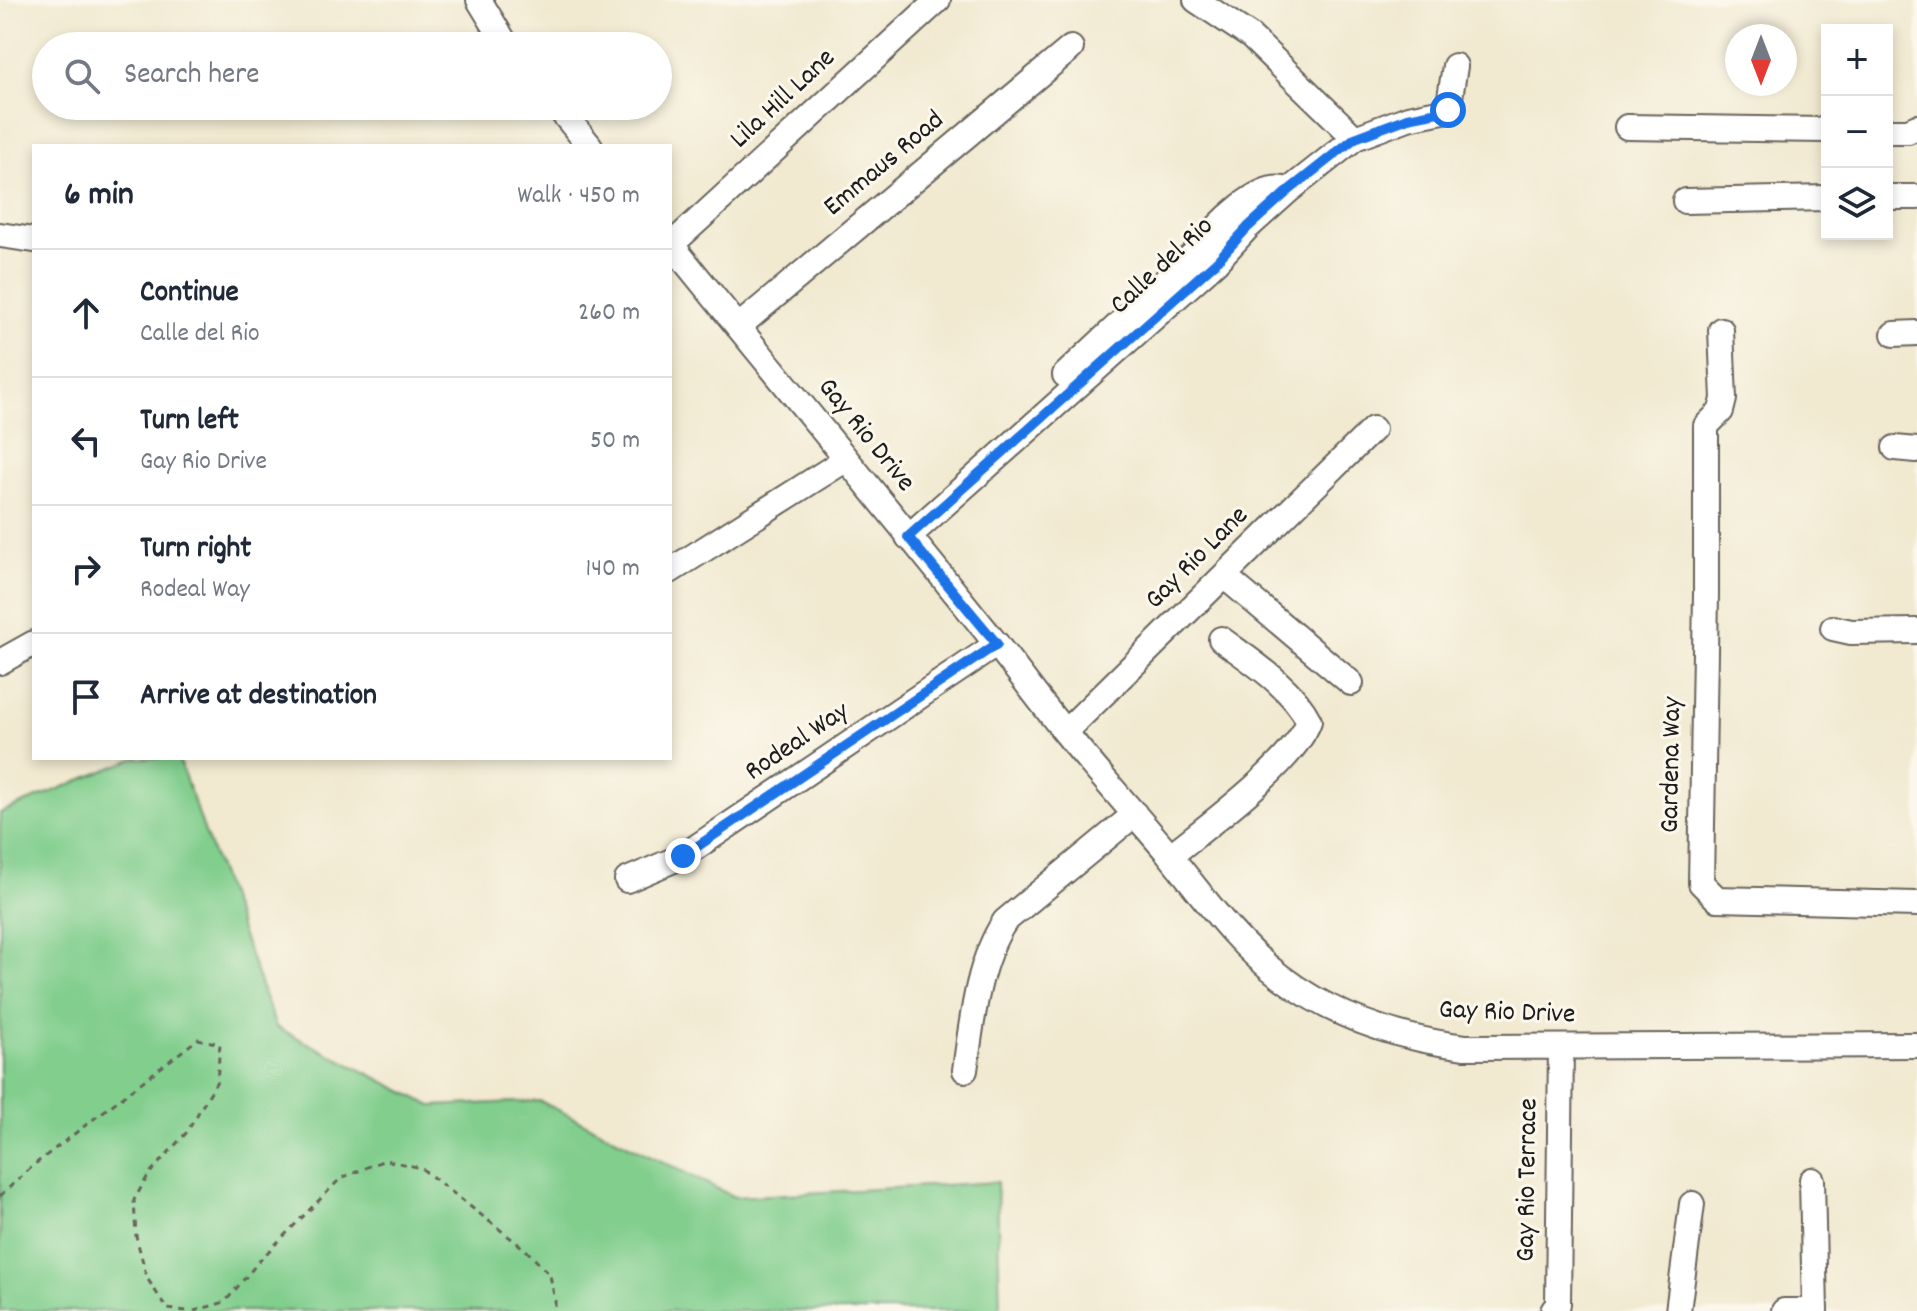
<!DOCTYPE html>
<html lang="en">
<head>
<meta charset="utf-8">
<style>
	:root { --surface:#fff; --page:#f2f2f3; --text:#1f2937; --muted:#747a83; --line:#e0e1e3 }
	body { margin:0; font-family:Dekko,sans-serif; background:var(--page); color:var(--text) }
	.controls { position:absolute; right:24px; top:24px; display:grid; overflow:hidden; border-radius:0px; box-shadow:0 4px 12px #0003 }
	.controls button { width:72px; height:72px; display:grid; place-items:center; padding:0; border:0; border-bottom:2px solid var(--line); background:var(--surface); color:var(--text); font:40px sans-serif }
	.compass { position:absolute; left:1725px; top:24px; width:72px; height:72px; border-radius:50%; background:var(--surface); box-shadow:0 4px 12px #0003; rotate:180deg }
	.stop { position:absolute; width:24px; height:24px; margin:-18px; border:6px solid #1a73e8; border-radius:50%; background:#fff }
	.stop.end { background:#1a73e8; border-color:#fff; box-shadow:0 2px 8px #0008 }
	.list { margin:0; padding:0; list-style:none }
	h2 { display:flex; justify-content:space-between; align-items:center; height:104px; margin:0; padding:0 32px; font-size:34px }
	h2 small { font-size:26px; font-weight:400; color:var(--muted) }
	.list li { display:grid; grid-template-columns:52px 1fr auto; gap:24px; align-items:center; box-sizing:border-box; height:128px; padding:0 32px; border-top:2px solid var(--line) }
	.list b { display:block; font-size:30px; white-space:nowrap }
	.list p { margin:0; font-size:26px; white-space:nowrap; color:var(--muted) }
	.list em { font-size:26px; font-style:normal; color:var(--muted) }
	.icon { flex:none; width:44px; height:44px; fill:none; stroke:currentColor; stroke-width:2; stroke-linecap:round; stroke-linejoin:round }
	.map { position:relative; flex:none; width:1917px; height:1311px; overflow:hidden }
	.search { position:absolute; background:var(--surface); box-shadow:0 4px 12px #0003; left:32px; top:32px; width:640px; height:88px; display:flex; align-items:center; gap:20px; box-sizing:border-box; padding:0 28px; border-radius:44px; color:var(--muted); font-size:30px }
	.panel { position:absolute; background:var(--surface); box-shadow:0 4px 12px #0003; left:32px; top:144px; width:640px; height:616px; border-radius:0px }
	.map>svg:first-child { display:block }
</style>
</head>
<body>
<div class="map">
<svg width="1917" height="1311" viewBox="0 0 1917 1311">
	<rect width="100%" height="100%" fill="#fbf7ec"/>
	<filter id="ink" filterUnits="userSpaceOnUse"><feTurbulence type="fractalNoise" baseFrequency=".0125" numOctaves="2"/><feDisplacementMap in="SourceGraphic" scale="16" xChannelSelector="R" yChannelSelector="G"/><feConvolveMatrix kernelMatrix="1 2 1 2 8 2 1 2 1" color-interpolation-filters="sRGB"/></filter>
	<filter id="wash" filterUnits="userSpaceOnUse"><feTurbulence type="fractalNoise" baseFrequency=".006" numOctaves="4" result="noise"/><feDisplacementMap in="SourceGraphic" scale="32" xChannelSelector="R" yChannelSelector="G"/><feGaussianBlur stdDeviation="1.8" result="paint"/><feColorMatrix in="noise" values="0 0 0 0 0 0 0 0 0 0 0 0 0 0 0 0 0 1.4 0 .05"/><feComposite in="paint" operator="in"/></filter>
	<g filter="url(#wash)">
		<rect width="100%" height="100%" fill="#f1e9d0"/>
		<path fill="#81ce8d" stroke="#4e7554" stroke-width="2" d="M135,758H178L276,1027L432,1106L540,1101L734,1197L997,1182L1000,1311H0V813Z"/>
	</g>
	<g filter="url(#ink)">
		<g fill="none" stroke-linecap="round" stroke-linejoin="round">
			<g stroke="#67645b" stroke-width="28">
				<path id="minor" d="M479,0L507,46
					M1196,0L1250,36L1355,138
					M557,106L590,146
					M1627,127L1827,130
					M1887,131H1908L1917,127
					M1887,197H1917
					M1685,201L1827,198
					M0,235L34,240
					M670,243C779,378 890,511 998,646C1021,675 1042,704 1065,732C1098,773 1133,812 1167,852C1203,896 1235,943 1281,977C1335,1018 1397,1038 1465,1047L1917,1045
					M671,245L938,0
					M738,327L1071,48
					M1721,330L1724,399L1721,411L1706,426V594L1701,883L1717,899L1917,904
					M1894,334L1917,333
					M1065,375L1201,247C1215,227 1260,180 1286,190
					M1895,448L1917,450
					M908,537L1216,262L1248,227L1288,191L1355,138L1408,118L1448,110L1455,66
					M670,571L845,460
					M1224,576L1351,683
					M1833,628L1851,632L1917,631
					M0,662L34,643
					M1065,732L1373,429
					M1170,856C1207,826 1294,763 1309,721C1291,686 1252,662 1221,639
					M627,880L683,856L997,644
					M965,1070C972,1021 977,963 1005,921L1135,814
					M1812,1180L1815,1311
					M1553,1311L1558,1304L1561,1047
					M1678,1311L1692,1204
					M1784,1311H1811"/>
			</g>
			<path stroke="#67645b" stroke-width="3" stroke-dasharray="6 6" stroke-linecap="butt" d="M0,1196L35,1164L198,1039L220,1044L217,1081L187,1132L149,1174L134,1200L136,1236L147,1278L167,1309L187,1311
				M194,1311L225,1302L260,1260L341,1178L385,1160L421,1168L526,1250L550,1275L555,1301V1311"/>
			<use href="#minor" stroke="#fff" stroke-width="24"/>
		</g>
	</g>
	<g fill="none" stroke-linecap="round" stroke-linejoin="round" filter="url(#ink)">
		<path stroke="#1a73e8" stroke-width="10" d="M683,856L997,644L908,537L1216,262L1248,227L1288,191L1355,138L1408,118L1448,110"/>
	</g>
	<g text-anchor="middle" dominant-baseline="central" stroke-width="6" stroke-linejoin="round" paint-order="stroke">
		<g font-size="28" fill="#1c1c1c" stroke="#fbf7ec">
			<text transform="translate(784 100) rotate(-43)">Lila Hill Lane</text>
			<text transform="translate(885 165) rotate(-40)">Emmaus Road</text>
			<text transform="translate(1163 267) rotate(-43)">Calle del Rio</text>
			<text transform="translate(865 436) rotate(51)">Gay Rio Drive</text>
			<text transform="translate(1198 559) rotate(-45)">Gay Rio Lane</text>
			<text transform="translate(798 743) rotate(-34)">Rodeal Way</text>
			<text transform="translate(1673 765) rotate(-89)">Gardena Way</text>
			<text transform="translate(1507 1014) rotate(2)">Gay Rio Drive</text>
			<text transform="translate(1529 1180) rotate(-89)">Gay Rio Terrace</text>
		</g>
	</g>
</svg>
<div class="controls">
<button>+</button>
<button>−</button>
<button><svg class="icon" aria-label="layers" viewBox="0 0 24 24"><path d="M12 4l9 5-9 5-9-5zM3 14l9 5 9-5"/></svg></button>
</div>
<svg class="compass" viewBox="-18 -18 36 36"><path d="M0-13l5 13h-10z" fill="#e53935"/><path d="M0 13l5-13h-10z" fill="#747a83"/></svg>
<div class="stop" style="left:1448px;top:110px"></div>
<div class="stop end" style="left:683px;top:856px"></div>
<div class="search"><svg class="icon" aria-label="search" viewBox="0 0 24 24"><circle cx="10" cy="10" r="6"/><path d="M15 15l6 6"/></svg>Search here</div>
<section class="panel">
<h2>6 min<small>Walk · 450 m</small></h2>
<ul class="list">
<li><svg class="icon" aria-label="ahead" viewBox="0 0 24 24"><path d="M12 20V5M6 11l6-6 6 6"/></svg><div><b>Continue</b><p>Calle del Rio</p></div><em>260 m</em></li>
<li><svg class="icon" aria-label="left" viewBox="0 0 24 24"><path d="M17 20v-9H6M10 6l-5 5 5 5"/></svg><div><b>Turn left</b><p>Gay Rio Drive</p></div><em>50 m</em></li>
<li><svg class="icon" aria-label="right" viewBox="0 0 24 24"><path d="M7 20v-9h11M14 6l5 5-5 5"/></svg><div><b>Turn right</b><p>Rodeal Way</p></div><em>140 m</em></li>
<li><svg class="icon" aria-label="arrive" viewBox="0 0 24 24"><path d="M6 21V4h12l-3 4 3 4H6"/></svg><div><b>Arrive at destination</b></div></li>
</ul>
</section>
</div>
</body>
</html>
